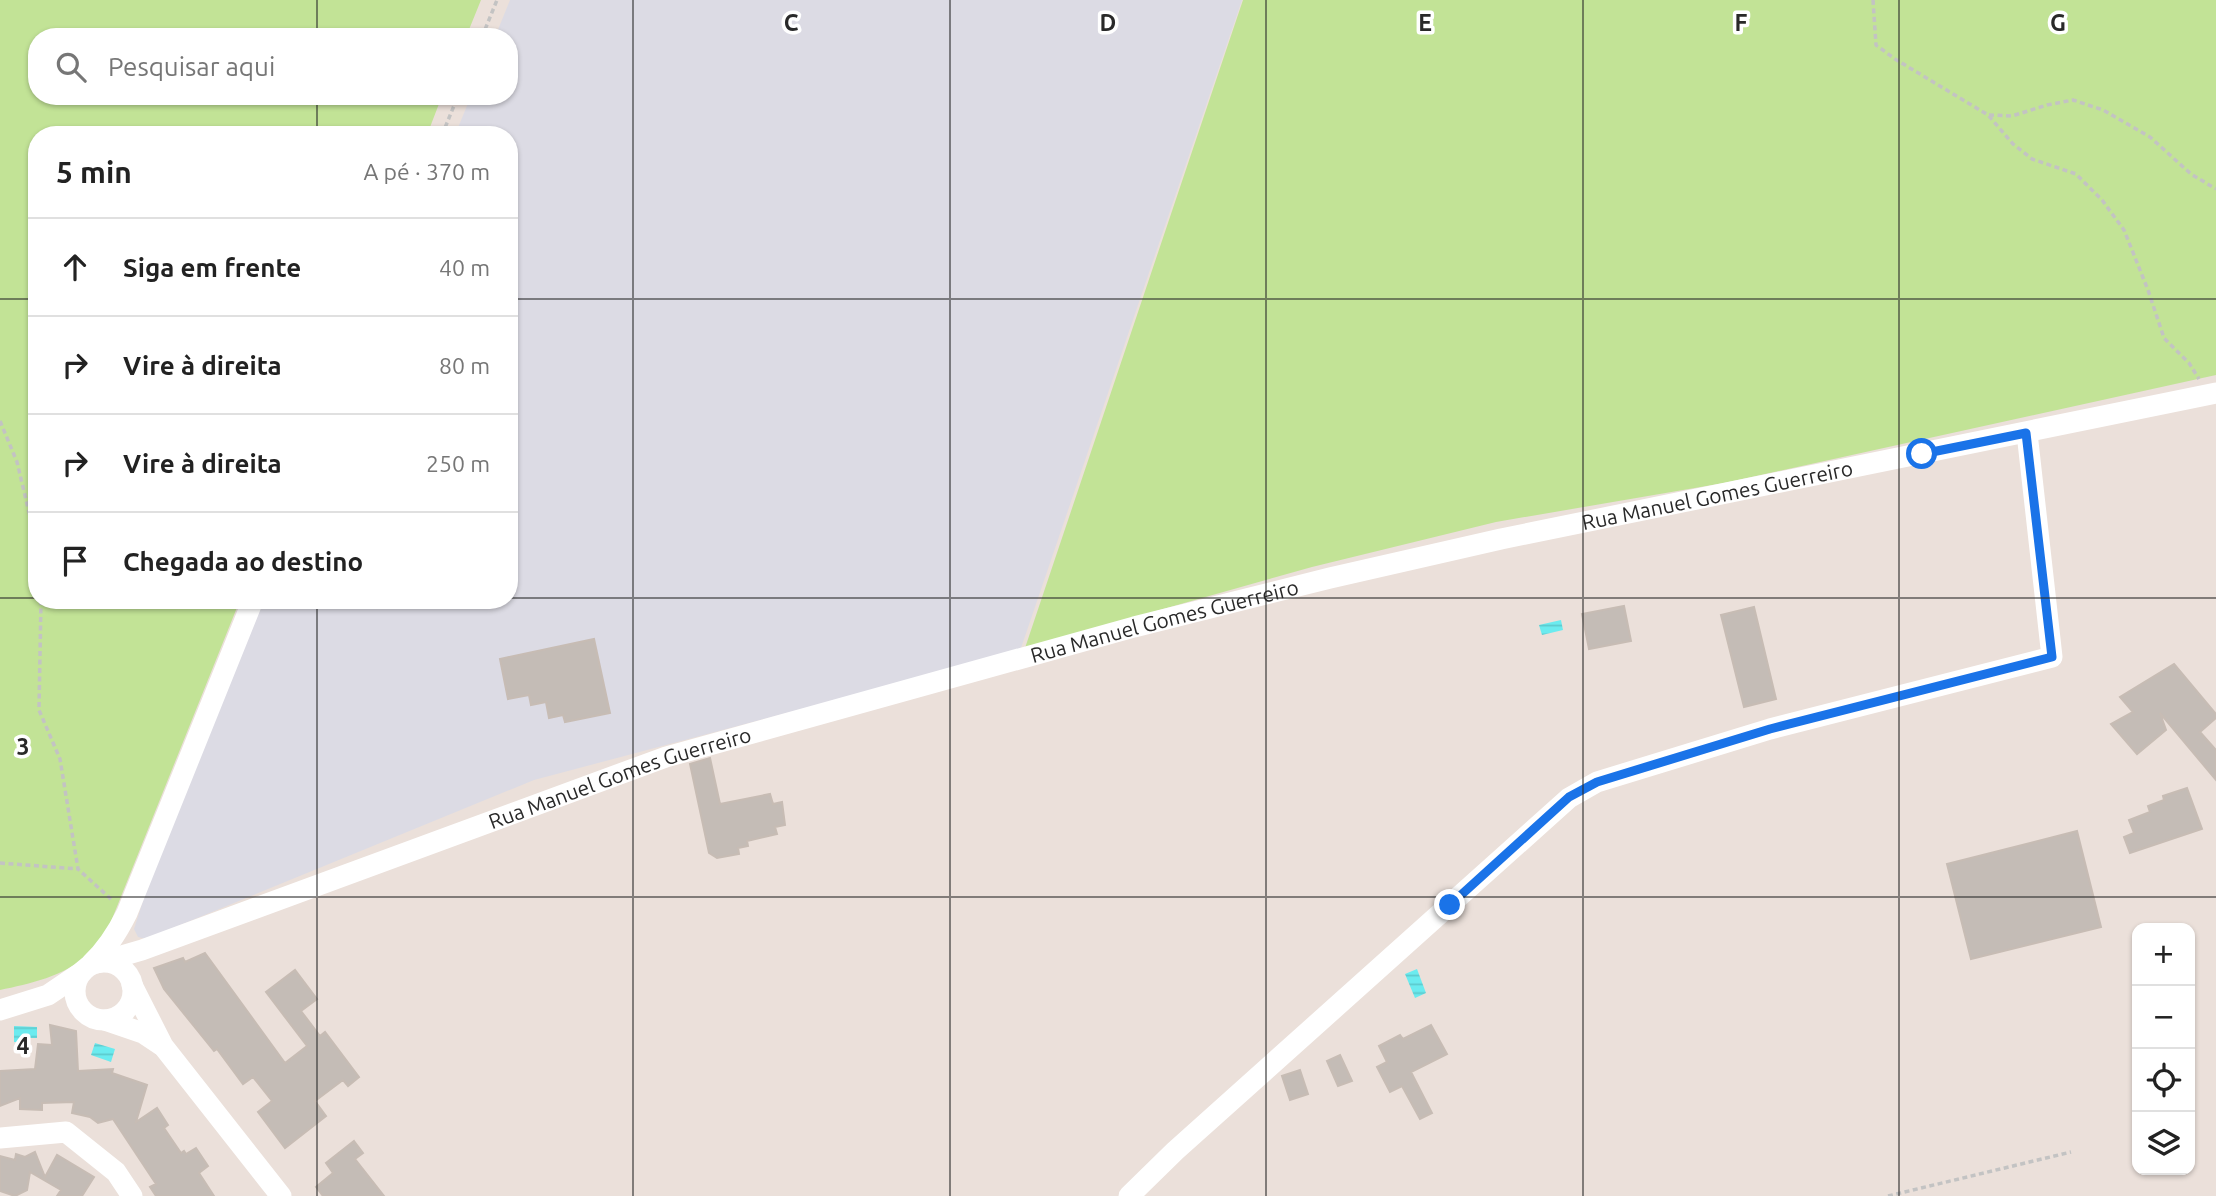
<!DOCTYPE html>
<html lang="pt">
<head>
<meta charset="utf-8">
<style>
	:root { --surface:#fff; --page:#f6f6f6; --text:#222; --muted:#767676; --line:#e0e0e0 }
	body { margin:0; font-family:Ubuntu,sans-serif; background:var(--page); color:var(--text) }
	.controls { position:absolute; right:21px; bottom:21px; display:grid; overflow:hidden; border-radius:14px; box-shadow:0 2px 5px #0004 }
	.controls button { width:63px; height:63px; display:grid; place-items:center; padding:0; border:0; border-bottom:2px solid var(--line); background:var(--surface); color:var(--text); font:35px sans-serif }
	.stop { position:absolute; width:21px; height:21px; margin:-16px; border:5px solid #1a73e8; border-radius:50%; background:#fff }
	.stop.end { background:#1a73e8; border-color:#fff; box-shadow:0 2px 7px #0008 }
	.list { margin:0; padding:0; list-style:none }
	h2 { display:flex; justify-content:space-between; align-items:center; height:91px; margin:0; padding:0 28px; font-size:30px }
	h2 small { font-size:23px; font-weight:400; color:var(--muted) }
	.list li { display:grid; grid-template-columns:46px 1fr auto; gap:21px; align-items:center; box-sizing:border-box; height:98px; padding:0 28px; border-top:2px solid var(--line) }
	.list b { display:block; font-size:26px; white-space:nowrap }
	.list em { font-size:23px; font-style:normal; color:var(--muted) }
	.icon { flex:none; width:38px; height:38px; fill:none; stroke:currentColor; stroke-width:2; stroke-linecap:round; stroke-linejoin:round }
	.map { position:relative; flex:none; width:2216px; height:1196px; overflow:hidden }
	.search { position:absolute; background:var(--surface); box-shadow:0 2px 5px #0004; left:28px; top:28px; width:490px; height:77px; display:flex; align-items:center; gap:18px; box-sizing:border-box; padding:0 24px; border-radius:28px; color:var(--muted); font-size:26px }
	.panel { position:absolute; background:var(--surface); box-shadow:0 2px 5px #0004; left:28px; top:126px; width:490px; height:483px; border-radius:28px }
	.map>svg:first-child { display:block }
</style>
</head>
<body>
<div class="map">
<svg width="2216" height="1196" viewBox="0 0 2216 1196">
	<defs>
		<pattern id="water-rules" width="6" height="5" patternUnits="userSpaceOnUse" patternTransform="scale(1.75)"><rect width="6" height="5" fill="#6bebef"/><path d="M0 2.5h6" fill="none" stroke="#5dcacd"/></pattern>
	</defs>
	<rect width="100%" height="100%" fill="#ebe0da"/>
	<path fill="#dcdbe4" d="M510,0H1242L1020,651L534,780L146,939L138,937L134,929L151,876L264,600H509V135H455L471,96H509V37H495Z"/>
	<path fill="#c2e396" d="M0,0H481L466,37H37V96H442L427,135H37V600H240L106,934C100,941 94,949 87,955C65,976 29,984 0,990Z
		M1243,0H2216V375L1724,483L1496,522L1312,567L1025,648Z"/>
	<path fill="url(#water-rules)" d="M1561,620L1563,630L1542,635L1539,625Z
		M1417,969L1426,993L1415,998L1405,974Z
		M14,1026L37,1027V1038H29V1043L14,1042Z
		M95,1043L115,1049L111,1062L91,1055Z"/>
	<path fill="#c4bcb6" stroke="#c7bcb4" stroke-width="2" d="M1624,606L1631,641L1589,649L1582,614Z
		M1754,607L1776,699L1744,707L1721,615Z
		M594,639L610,713L565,722L563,715L549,718L546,702L531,705L529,695L508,699L500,659Z
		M2174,664L2216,714V718L2200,732L2216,750V780L2160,713L2166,730L2137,754L2111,724L2133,712L2120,697Z
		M710,758L720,804L770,794L773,804L782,802L785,825L775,827L777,834L747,841L748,846L738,848L739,854L717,858L709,853L690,764Z
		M2187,788L2202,829L2130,853L2124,837L2134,833L2129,820L2150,812L2148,806L2164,800L2163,796Z
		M2077,831L2101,927L1971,959L1947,864Z
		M205,953L285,1063L307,1046L266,992L295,970L317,999L301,1011L320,1036L325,1032L359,1077L348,1086L343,1080L315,1101L326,1116L285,1148L258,1112L272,1101L253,1077L243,1084L217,1049L214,1051L164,989L154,968L183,958L185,962Z
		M50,1025L76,1031L78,1071L113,1069L112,1073L147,1085L136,1122L157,1108L168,1125L164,1128L181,1153L184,1151L186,1154L196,1148L208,1166L199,1173L214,1196H156L150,1187L156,1184L113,1119L98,1123L90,1117L72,1113L74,1102L42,1103V1110L20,1109V1098L0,1106V1071L35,1069L38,1044L52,1045Z
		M1431,1025L1447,1054L1411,1072L1432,1113L1420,1119L1402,1086L1390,1092L1377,1067L1387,1062L1379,1046L1400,1035L1403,1039Z
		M1340,1055L1352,1081L1338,1086L1327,1061Z
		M1300,1070L1308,1094L1290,1100L1282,1076Z
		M354,1141L363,1153L355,1159L384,1196H323L316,1187L333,1173L326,1163Z
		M35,1152L45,1177L57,1155L94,1177L82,1196H57L61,1190L30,1172L27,1190L15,1196L0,1191V1156L15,1160L16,1154L25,1157Z"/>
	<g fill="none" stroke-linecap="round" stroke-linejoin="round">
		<path stroke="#c3c3c3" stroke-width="3.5" stroke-dasharray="5 3.5" stroke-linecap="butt" d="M1873,0L1876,45L1895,59L1988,115L2013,144L2032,159L2076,174L2102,200L2124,230L2148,290L2164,338L2189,363L2199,379
			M482,37L497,0
			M1989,115L2012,116L2047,105L2073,100L2103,110L2150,137L2191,174L2216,189
			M442,135L458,96
			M0,421L17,462L37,546
			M41,600L39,710L60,759L78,869L112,900
			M0,863L78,869
			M1888,1196L2071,1152"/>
		<g stroke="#fff" stroke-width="21">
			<circle cx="104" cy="991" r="29"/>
			<path id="s1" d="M97,963L142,950L666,757L1134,627L1330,578L1501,539L2216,393"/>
			<path d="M91,964C107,949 117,933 127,913L253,600"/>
			<path d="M132,985L163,1046L281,1196"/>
			<path d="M0,1010L48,995L82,972"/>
			<path d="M105,1020L143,1033L161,1045"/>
			<path d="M0,1138L66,1132L116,1172L132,1196"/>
			<path d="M1129,1196L1175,1151L1569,798L1597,782L1770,729L2052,657L2027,433"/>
		</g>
	</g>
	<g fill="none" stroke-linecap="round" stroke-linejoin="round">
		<path stroke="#1a73e8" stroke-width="9" d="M1450,905L1569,797L1597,782L1770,729L2052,657L2026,433L1922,454"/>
	</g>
	<path fill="none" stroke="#292929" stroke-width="2" stroke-opacity="0.55" d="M317,0V37M633,0V1196M950,0V1196M1266,0V1196M1583,0V1196M1899,0V1196M317,96V135M0,299H37M509,299H2216M0,598H37M509,598H2216M317,600V1196M0,897H2216"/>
	<g text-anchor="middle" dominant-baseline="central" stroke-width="7" stroke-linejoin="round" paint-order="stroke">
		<g font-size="21" fill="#292929" stroke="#fff">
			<text stroke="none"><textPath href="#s1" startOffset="1689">Rua Manuel Gomes Guerreiro</textPath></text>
			<text stroke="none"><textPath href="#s1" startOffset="1122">Rua Manuel Gomes Guerreiro</textPath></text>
			<text stroke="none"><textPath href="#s1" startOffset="555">Rua Manuel Gomes Guerreiro</textPath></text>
		</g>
	</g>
	<g font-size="23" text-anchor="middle" font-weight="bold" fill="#292929" stroke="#fff" stroke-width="7" stroke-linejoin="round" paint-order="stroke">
		<text x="791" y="31">C</text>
		<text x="1108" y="31">D</text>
		<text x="1425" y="31">E</text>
		<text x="1741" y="31">F</text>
		<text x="2058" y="31">G</text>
		<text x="23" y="755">3</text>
		<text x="23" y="1054">4</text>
	</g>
</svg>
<div class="controls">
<button>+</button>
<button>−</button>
<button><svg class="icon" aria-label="locate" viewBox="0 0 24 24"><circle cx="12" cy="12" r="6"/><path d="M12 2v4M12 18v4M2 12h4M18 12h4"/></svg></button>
<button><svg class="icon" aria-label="layers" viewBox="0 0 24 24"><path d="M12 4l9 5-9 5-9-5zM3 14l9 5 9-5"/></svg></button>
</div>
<div class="stop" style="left:1922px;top:454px"></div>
<div class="stop end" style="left:1450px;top:905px"></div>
<div class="search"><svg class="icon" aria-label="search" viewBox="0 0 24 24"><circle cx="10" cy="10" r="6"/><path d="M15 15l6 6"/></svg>Pesquisar aqui</div>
<section class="panel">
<h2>5 min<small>A pé · 370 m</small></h2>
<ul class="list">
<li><svg class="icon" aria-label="ahead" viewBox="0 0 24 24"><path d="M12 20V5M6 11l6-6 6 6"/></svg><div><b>Siga em frente</b></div><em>40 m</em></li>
<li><svg class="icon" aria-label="right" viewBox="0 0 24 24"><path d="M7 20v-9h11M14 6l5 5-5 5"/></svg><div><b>Vire à direita</b></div><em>80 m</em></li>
<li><svg class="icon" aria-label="right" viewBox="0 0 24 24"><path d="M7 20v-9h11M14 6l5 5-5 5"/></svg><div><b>Vire à direita</b></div><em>250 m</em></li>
<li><svg class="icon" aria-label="arrive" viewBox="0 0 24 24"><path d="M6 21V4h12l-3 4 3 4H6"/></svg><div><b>Chegada ao destino</b></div></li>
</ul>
</section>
</div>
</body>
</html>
